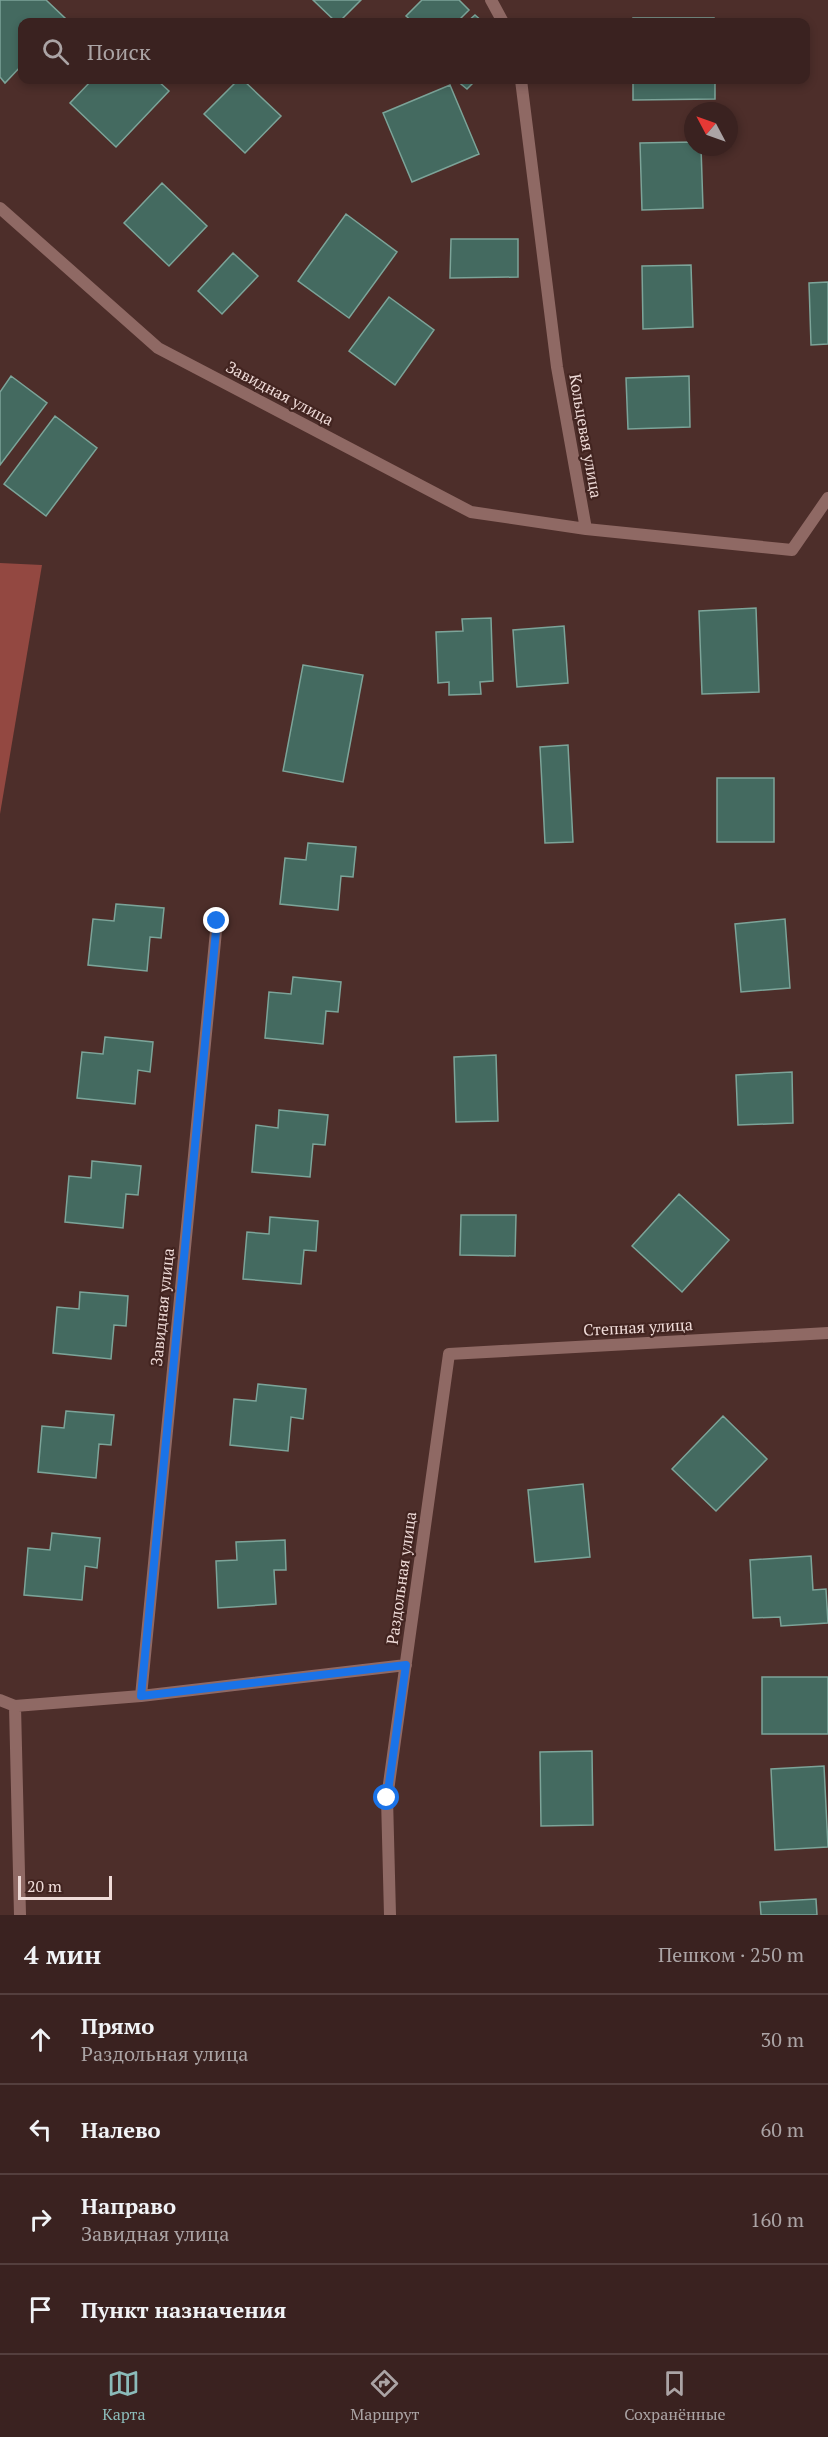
<!DOCTYPE html>
<html lang="ru">
<head>
<meta charset="utf-8">
<style>
	:root { --surface:#3a2220; --page:#452f2d; --text:#f1f3f6; --muted:#aba4a5; --line:#543f3e; --accent:#8bbbb9 }
	body { margin:0; font-family:"PT Serif",serif; background:var(--page); color:var(--text) }
	.compass { position:absolute; left:684px; top:102px; width:54px; height:54px; border-radius:50%; background:var(--surface); box-shadow:0 3px 9px #0003; rotate:311deg }
	.scale { position:absolute; left:18px; bottom:15px; width:94px; box-sizing:border-box; padding-left:6px; border:3px solid #efdbd8; border-top:0; font-size:16px; line-height:21px; white-space:nowrap; color:#efdbd8; -webkit-text-stroke:4px #422420; paint-order:stroke }
	.stop { position:absolute; width:18px; height:18px; margin:-14px; border:4px solid #1a73e8; border-radius:50%; background:#fff }
	.stop.end { background:#1a73e8; border-color:#fff; box-shadow:0 2px 6px #0008 }
	.list { margin:0; padding:0; list-style:none }
	h2 { display:flex; justify-content:space-between; align-items:center; height:78px; margin:0; padding:0 24px; font-size:26px }
	h2 small { font-size:20px; font-weight:400; color:var(--muted) }
	.list li { display:grid; grid-template-columns:39px 1fr auto; gap:18px; align-items:center; box-sizing:border-box; height:90px; padding:0 24px; border-top:2px solid var(--line) }
	.list b { display:block; font-size:22px; white-space:nowrap }
	.list p { margin:0; font-size:20px; white-space:nowrap; color:var(--muted) }
	.list em { font-size:20px; font-style:normal; color:var(--muted) }
	.icon { flex:none; width:33px; height:33px; fill:none; stroke:currentColor; stroke-width:2; stroke-linecap:round; stroke-linejoin:round }
	.map { position:relative; flex:none; width:828px; height:1915px; overflow:hidden }
	.search { position:absolute; background:var(--surface); box-shadow:0 3px 9px #0003; left:18px; right:18px; top:18px; height:66px; display:flex; align-items:center; gap:15px; box-sizing:border-box; padding:0 21px; border-radius:12px; color:var(--muted); font-size:22px }
	.sheet { height:438px; background:var(--surface) }
	nav { display:flex; justify-content:space-around; align-items:center; box-sizing:border-box; height:84px; border-top:2px solid var(--line); background:var(--surface); font-size:16px; color:var(--muted) }
	nav a { display:grid; justify-items:center; gap:3px }
	nav .on { color:var(--accent) }
	.map>svg:first-child { display:block }
</style>
</head>
<body>
<div class="map">
<svg width="828" height="1915" viewBox="0 0 828 1915">
	<rect width="100%" height="100%" fill="#4d2e2a"/>
	<path fill="#934841" d="M0,563L42,565L0,814Z"/>
	<path fill="#446a60" stroke="#7ca499" stroke-width="1.5" d="M0,0H46L66,19L62,22H22V65L5,83L0,77Z
		M313,0H361L339,22H336Z
		M422,0H459L469,10L457,22H413L406,16Z
		M475,15L483,22H467Z
		M633,18H714V22H633Z
		M92,80H157L169,91L116,147L70,103Z
		M238,80H243L281,116L245,153L204,114Z
		M456,80H476L467,89Z
		M633,80H715V99L633,100Z
		M450,85L479,154L412,182L383,113Z
		M693,142V147H701L703,208L642,210L640,143Z
		M162,183L207,226L169,266L124,223Z
		M346,214L397,252L349,318L298,281Z
		M451,239H518V277L450,278Z
		M233,253L258,276L222,314L198,291Z
		M691,265L693,327L643,329L642,266Z
		M828,282V344L811,345L809,283Z
		M389,297L434,330L395,385L349,351Z
		M11,376L47,403L0,465V392Z
		M689,376L690,427L628,429L626,378Z
		M55,416L97,448L46,516L4,484Z
		M756,608L759,692L702,694L699,611Z
		M491,618L493,681L480,682L481,694L449,695V682L438,683L436,632L463,631L462,619Z
		M564,626L568,683L517,687L513,630Z
		M303,665L363,675L343,782L283,771Z
		M568,745L573,842L545,843L540,747Z
		M717,778H774V842H717Z
		M308,843L356,847L353,877L341,876L338,910L280,904L285,858L306,860Z
		M116,904L164,908L161,938L150,937L147,971L88,965L93,919L114,921Z
		M785,919L790,988L741,992L735,924Z
		M293,977L341,982L338,1012L326,1011L323,1044L265,1038L269,992L291,994Z
		M105,1037L153,1042L150,1072L138,1070L135,1104L77,1098L82,1052L103,1054Z
		M496,1055L498,1121L456,1122L454,1057Z
		M792,1072L793,1123L738,1125L736,1075Z
		M279,1110L328,1115L325,1145L313,1144L310,1177L252,1172L256,1125L278,1128Z
		M92,1161L141,1166L138,1195L126,1194L123,1228L65,1222L69,1176L91,1178Z
		M679,1194L729,1240L682,1292L632,1246Z
		M461,1215H516L515,1256L460,1255Z
		M270,1217L318,1221L316,1251L304,1250L301,1284L243,1279L247,1232L269,1234Z
		M80,1292L128,1296L126,1326L114,1325L111,1359L53,1353L57,1307L79,1309Z
		M258,1384L306,1389L303,1419L291,1417L288,1451L230,1445L234,1399L256,1401Z
		M66,1411L114,1415L111,1445L99,1444L96,1478L38,1472L42,1426L64,1428Z
		M723,1416L767,1459L716,1511L672,1469Z
		M583,1484L590,1557L535,1562L528,1490Z
		M52,1533L100,1538L97,1568L85,1566L82,1600L24,1595L28,1548L50,1550Z
		M285,1540L286,1570H274L276,1604L218,1608L216,1561L237,1560L236,1542Z
		M811,1556L813,1590L826,1589L828,1623L781,1626L780,1617L753,1618L750,1560Z
		M762,1677H828V1734H762Z
		M592,1751L593,1825L541,1826L540,1752Z
		M824,1766L828,1847L775,1850L771,1769Z
		M816,1899L817,1915H761L760,1902Z"/>
	<g fill="none" stroke-linecap="round" stroke-linejoin="round">
		<path stroke="#8f6964" stroke-width="12" d="M491,0L503,22
			M521,80L557,367L586,529
			M0,208L158,348L471,512L586,529L792,550L828,498
			M141,1696L217,921
			M0,1700L15,1706L141,1696L406,1665
			M15,1706L20,1915
			M390,1915L387,1798L449,1354L828,1333"/>
	</g>
	<g fill="none" stroke-linecap="round" stroke-linejoin="round">
		<path stroke="#1a73e8" stroke-width="8" d="M217,921L141,1696L406,1665L387,1798"/>
	</g>
	<g text-anchor="middle" dominant-baseline="central" stroke-width="4.5" stroke-linejoin="round" paint-order="stroke">
		<g font-size="16" fill="#efdbd8" stroke="#422420">
			<text transform="translate(280 393) rotate(28)">Завидная улица</text>
			<text transform="translate(586 436) rotate(80)">Кольцевая улица</text>
			<text transform="translate(162 1307) rotate(-84)">Завидная улица</text>
			<text transform="translate(638 1327) rotate(-3)">Степная улица</text>
			<text transform="translate(401 1578) rotate(-82)">Раздольная улица</text>
		</g>
	</g>
</svg>
<svg class="compass" viewBox="-18 -18 36 36"><path d="M0-13l5 13h-10z" fill="#e53935"/><path d="M0 13l5-13h-10z" fill="#aba4a5"/></svg>
<div class="scale">20 m</div>
<div class="stop" style="left:387px;top:1798px"></div>
<div class="stop end" style="left:217px;top:921px"></div>
<div class="search"><svg class="icon" aria-label="search" viewBox="0 0 24 24"><circle cx="10" cy="10" r="6"/><path d="M15 15l6 6"/></svg>Поиск</div>
</div>
<section class="sheet">
<h2>4 мин<small>Пешком · 250 m</small></h2>
<ul class="list">
<li><svg class="icon" aria-label="ahead" viewBox="0 0 24 24"><path d="M12 20V5M6 11l6-6 6 6"/></svg><div><b>Прямо</b><p>Раздольная улица</p></div><em>30 m</em></li>
<li><svg class="icon" aria-label="left" viewBox="0 0 24 24"><path d="M17 20v-9H6M10 6l-5 5 5 5"/></svg><div><b>Налево</b></div><em>60 m</em></li>
<li><svg class="icon" aria-label="right" viewBox="0 0 24 24"><path d="M7 20v-9h11M14 6l5 5-5 5"/></svg><div><b>Направо</b><p>Завидная улица</p></div><em>160 m</em></li>
<li><svg class="icon" aria-label="arrive" viewBox="0 0 24 24"><path d="M6 21V4h12l-3 4 3 4H6"/></svg><div><b>Пункт назначения</b></div></li>
</ul>
</section>
<nav>
<a class="on"><svg class="icon" aria-label="map" viewBox="0 0 24 24"><path d="M3 6l6-2 6 2 6-2v14l-6 2-6-2-6 2zM9 4v14M15 6v14"/></svg>Карта</a>
<a><svg class="icon" aria-label="directions" viewBox="0 0 24 24"><path d="M12 3l9 9-9 9-9-9zM9 14v-3h6M13 9l2 2-2 2"/></svg>Маршрут</a>
<a><svg class="icon" aria-label="saved" viewBox="0 0 24 24"><path d="M7 4h10v16l-5-4-5 4z"/></svg>Сохранённые</a>
</nav>
</body>
</html>
